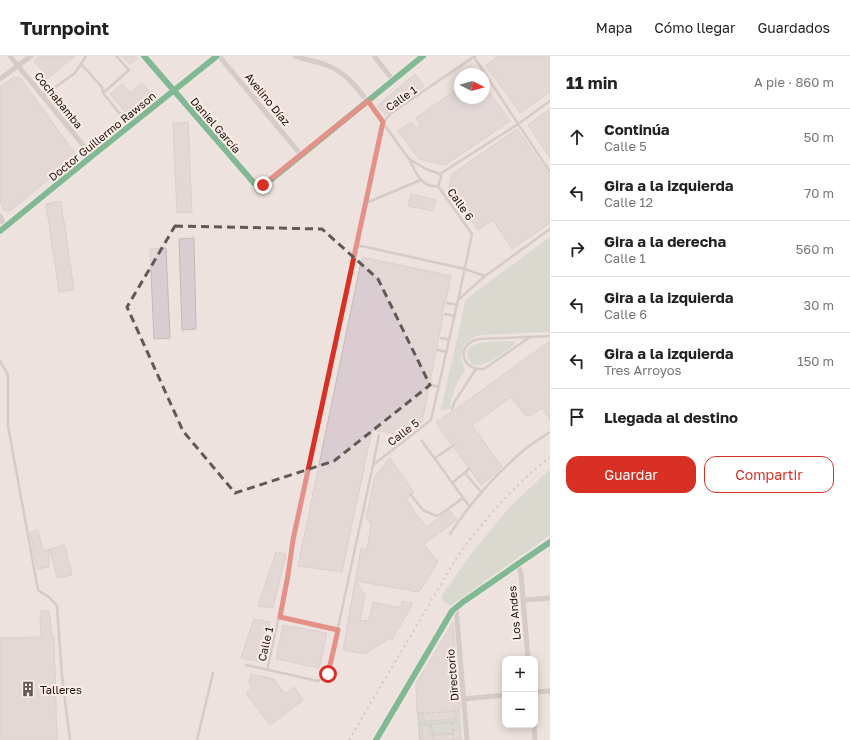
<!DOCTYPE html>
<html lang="es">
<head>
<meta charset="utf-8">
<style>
	:root { --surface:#fff; --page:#f6f6f6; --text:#222; --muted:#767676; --line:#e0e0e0; --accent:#d93025 }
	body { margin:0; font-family:"Golos Text",sans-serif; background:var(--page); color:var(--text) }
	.controls { position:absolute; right:12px; bottom:12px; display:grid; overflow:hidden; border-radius:8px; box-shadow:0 2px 10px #0003 }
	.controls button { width:36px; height:36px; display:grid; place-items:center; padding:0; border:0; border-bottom:1px solid var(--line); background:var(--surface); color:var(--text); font:20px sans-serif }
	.compass { position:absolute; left:454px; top:12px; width:36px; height:36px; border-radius:50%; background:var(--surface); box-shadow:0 2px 10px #0003; rotate:96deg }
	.stop { position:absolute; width:12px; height:12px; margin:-9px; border:3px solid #d93025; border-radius:50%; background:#fff }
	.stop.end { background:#d93025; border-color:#fff; box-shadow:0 1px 4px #0008 }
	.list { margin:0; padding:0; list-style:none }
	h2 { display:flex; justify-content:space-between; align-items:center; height:52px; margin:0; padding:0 16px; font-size:17px }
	h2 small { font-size:13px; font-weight:400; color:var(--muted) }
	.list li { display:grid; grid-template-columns:26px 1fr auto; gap:12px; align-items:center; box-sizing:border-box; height:56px; padding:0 16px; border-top:1px solid var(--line) }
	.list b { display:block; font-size:15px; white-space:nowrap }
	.list p { margin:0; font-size:13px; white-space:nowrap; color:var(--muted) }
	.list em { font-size:13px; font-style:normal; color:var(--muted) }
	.actions { display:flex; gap:8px; padding:12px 16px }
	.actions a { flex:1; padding:9px 0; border:1px solid var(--accent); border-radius:12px; text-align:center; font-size:14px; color:var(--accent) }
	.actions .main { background:var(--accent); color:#fff }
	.icon { flex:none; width:22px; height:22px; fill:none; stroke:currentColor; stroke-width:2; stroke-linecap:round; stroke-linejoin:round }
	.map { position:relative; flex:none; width:550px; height:684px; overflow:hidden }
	header { display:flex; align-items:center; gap:24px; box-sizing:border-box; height:56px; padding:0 20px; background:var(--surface); border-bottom:1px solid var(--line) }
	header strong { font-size:19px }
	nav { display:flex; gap:22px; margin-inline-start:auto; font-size:14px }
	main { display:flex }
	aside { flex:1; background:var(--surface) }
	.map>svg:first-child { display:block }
</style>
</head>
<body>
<header>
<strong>Turnpoint</strong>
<nav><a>Mapa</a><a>Cómo llegar</a><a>Guardados</a></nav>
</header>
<main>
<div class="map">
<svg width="550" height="684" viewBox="0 0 550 684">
	<rect width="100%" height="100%" fill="#ede2dd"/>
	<path fill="#c0cec2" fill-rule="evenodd" d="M550,181V276L480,279L474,281L463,290L461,301L465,315C456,326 451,340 450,353L444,354L441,353L466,243Z
		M513,285L515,286L514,289C502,297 468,328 467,294C477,283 498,286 513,285Z
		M550,413V479L452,549L445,547L441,541L471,498L509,452Z
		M460,653L462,684H460L459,674H453L454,684H450L449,678L434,679L435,684H429L428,670H422L423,684H419L417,657ZM455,658V663L424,665L423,659Z"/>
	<path fill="#daccd0" stroke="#c2bab9" d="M40,0H75L42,27L38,22L44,17L34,5Z
		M122,0H134L137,3L130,8Z
		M498,0H550V36L520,57L486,9Z
		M415,18L424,30L404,45L400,39L392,45L397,50L385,58L377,50Z
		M14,21L20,22L77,100L10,155L4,154L0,145V31Z
		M142,27L152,39L128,59L110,38L122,28L130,37Z
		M484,29L510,65L445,109L419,103L398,75L411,66L416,72L421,69L416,62L460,31V42H484Z
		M550,53V102L528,69Z
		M188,66L192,156L177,157L173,67Z
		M517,73L550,121V167L512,193L493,164L478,174L449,132L452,118Z
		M411,138L436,144L433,155L408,150Z
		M61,145L74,234L59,236L46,148Z
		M194,182L196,273L182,274L179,183Z
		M166,192L170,282L154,283L150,193Z
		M362,201L451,220L446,244L444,246L445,249L442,257L443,260L422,366L404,379L372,374L342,516L298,510Z
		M550,285V364L542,352L530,360L524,358L511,341L472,369L502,411L491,421L481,429L471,415V412L468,411L454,392L457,390L456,387L453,386L451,388L436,366L453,355Z
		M390,402L414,437H410L409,441L406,443L426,471L450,455L457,464L424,488L438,506L419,536L356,525L365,540L360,564L369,565L373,546L401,552L402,545L413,547L392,584L389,582L365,598L343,594L361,492L367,494L371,468L366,462L375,420Z
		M38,474L43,495L49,493V511L37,513L30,476Z
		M65,489L72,519L57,522L50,493Z
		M276,496L286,498L273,552L258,550Z
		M41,555H49L52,580H54L57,684H0V582L41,581L40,561H41Z
		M254,563L270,566L262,606L241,602Z
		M453,566L460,653H455V663L424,665L423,656L417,657L416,628Z
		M283,569L327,577L319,612L276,603Z
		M251,618L274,623L285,638L294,631L303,644L270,669L246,637L252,632L249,627Z
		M422,670H428L429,680L454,678L453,674H459L460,684H420V680H423Z"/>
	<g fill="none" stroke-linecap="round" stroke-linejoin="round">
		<path stroke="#aea6a5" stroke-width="1" stroke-dasharray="3 2" stroke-linecap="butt" d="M452,667L453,684
			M419,669L459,666
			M431,669L433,684
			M432,678L452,677
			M420,684L418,658L459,655"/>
		<path stroke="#b8afaf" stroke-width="2.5" d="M474,1L550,116
			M81,8L86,0
			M103,37L129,14L116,0
			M43,40L75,17L81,8L102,31L103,37L120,58L131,68
			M367,45L409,103L426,113L440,118L441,122L438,130L472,178L458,244
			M409,103C416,116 421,132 438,130
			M440,118L518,68L550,45
			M366,147L421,124
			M357,189L465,213L485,220
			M447,247L457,249
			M445,258L455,260
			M530,281L484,313C459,315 456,286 480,283L550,280
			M441,282L449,284
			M438,294L447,296
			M0,305L8,319V370L38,534L50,542L57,550L62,620L70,684
			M431,329L439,331
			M452,353L455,345L476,313
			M397,382L400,388
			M422,385L469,450
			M435,402L454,389
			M373,409L379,379
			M465,417L481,436
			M452,427L469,413
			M411,439L423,454L436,460L441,458L463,442
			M450,478C471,446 496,418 524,394C532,387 542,382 550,376
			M280,561L338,574
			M246,609L318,625L328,618L373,409L431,364L458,244L485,220L550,173
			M267,614L288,519L293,484L383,67L390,58L475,0
			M197,684L213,617"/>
		<path stroke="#b8afaf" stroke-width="5" d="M10,0L92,100
			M144,0L254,127L260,129L267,127L423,0
			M219,0L301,99
			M295,0C305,4 316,5 326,9C344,15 356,30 367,45
			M374,0L393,24
			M0,23L31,0
			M0,160L5,171
			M518,509L521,518L528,603
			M523,544L550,542
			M456,552L467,684
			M535,636L550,635
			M464,643L505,639
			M534,669L535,684
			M376,684L452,555L463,546L550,486"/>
		<path stroke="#afa5a5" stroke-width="7" d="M0,175L92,100L217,0"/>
		<path stroke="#b2aaa7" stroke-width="2" stroke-dasharray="2 4" stroke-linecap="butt" d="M349,684L457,501C484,464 514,429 550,401"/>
		<g stroke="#feede6" stroke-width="8">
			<path id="cycleway" d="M144,0L254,127L260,129L267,127L423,0
				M0,175L92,100L217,0
				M376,684L452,555L463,546L550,486"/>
		</g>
		<use href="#cycleway" stroke="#00873e" stroke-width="6"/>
	</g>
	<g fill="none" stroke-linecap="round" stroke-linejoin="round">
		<path stroke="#d93025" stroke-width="5" d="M263,129L368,45L383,66L293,484L288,519L280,561L338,574L328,618"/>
	</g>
	<path d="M0 0H550V684H0ZM175,170L322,173L378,223L430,329L334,405L235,437L183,375L127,251Z" fill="#ede2dd" fill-opacity=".55" fill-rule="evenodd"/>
	<path fill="none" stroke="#615955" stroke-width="3" stroke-dasharray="8 5" stroke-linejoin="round" d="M175,170L322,173L378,223L430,329L334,405L235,437L183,375L127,251Z"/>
	<defs>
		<g id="building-bare" transform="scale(1.2)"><path d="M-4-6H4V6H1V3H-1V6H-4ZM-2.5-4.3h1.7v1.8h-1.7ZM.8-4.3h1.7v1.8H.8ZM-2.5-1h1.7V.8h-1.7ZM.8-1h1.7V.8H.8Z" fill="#615955" stroke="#feede6" stroke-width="2.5" paint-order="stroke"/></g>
	</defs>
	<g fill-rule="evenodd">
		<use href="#building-bare" x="28" y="633"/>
	</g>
	<g text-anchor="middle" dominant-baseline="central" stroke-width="4" stroke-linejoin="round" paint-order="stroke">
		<g font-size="11" fill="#160f0c" stroke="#feede6">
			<text transform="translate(401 42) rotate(-35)">Calle 1</text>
			<text transform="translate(268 43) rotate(51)">Avelino Díaz</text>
			<text transform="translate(59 44) rotate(51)">Cochabamba</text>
			<text transform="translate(216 69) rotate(49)">Daniel García</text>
			<text transform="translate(102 80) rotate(-39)">Doctor Guillermo Rawson</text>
			<text transform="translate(461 148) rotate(55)">Calle 6</text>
			<text transform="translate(403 376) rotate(-37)">Calle 5</text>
			<text transform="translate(514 557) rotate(-95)">Los Andes</text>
			<text transform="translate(265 588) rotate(-77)">Calle 1</text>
			<text transform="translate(452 619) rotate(-95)">Directorio</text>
		</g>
		<g font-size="11" fill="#160f0c" stroke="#feede6" text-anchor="start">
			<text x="40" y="633">Talleres</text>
		</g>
	</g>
</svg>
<div class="controls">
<button>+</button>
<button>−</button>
</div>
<svg class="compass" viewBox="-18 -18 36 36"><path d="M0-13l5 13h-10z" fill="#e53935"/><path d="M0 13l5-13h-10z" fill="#767676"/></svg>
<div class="stop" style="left:328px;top:618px"></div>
<div class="stop end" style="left:263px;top:129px"></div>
</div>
<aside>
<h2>11 min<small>A pie · 860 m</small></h2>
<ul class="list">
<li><svg class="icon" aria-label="ahead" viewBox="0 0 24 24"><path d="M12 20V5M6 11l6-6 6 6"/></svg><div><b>Continúa</b><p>Calle 5</p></div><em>50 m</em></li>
<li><svg class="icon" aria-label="left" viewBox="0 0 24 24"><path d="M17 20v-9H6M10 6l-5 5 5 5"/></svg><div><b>Gira a la izquierda</b><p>Calle 12</p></div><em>70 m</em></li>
<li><svg class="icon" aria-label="right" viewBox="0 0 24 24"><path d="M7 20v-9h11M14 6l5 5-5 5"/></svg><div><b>Gira a la derecha</b><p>Calle 1</p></div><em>560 m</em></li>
<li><svg class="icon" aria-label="left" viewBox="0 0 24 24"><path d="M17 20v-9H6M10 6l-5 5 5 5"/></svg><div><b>Gira a la izquierda</b><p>Calle 6</p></div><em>30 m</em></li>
<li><svg class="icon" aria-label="left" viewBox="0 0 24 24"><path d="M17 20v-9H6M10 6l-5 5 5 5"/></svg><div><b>Gira a la izquierda</b><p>Tres Arroyos</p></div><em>150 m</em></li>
<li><svg class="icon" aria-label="arrive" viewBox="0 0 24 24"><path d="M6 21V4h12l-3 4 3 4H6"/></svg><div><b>Llegada al destino</b></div></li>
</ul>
<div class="actions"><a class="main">Guardar</a><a>Compartir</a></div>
</aside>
</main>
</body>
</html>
